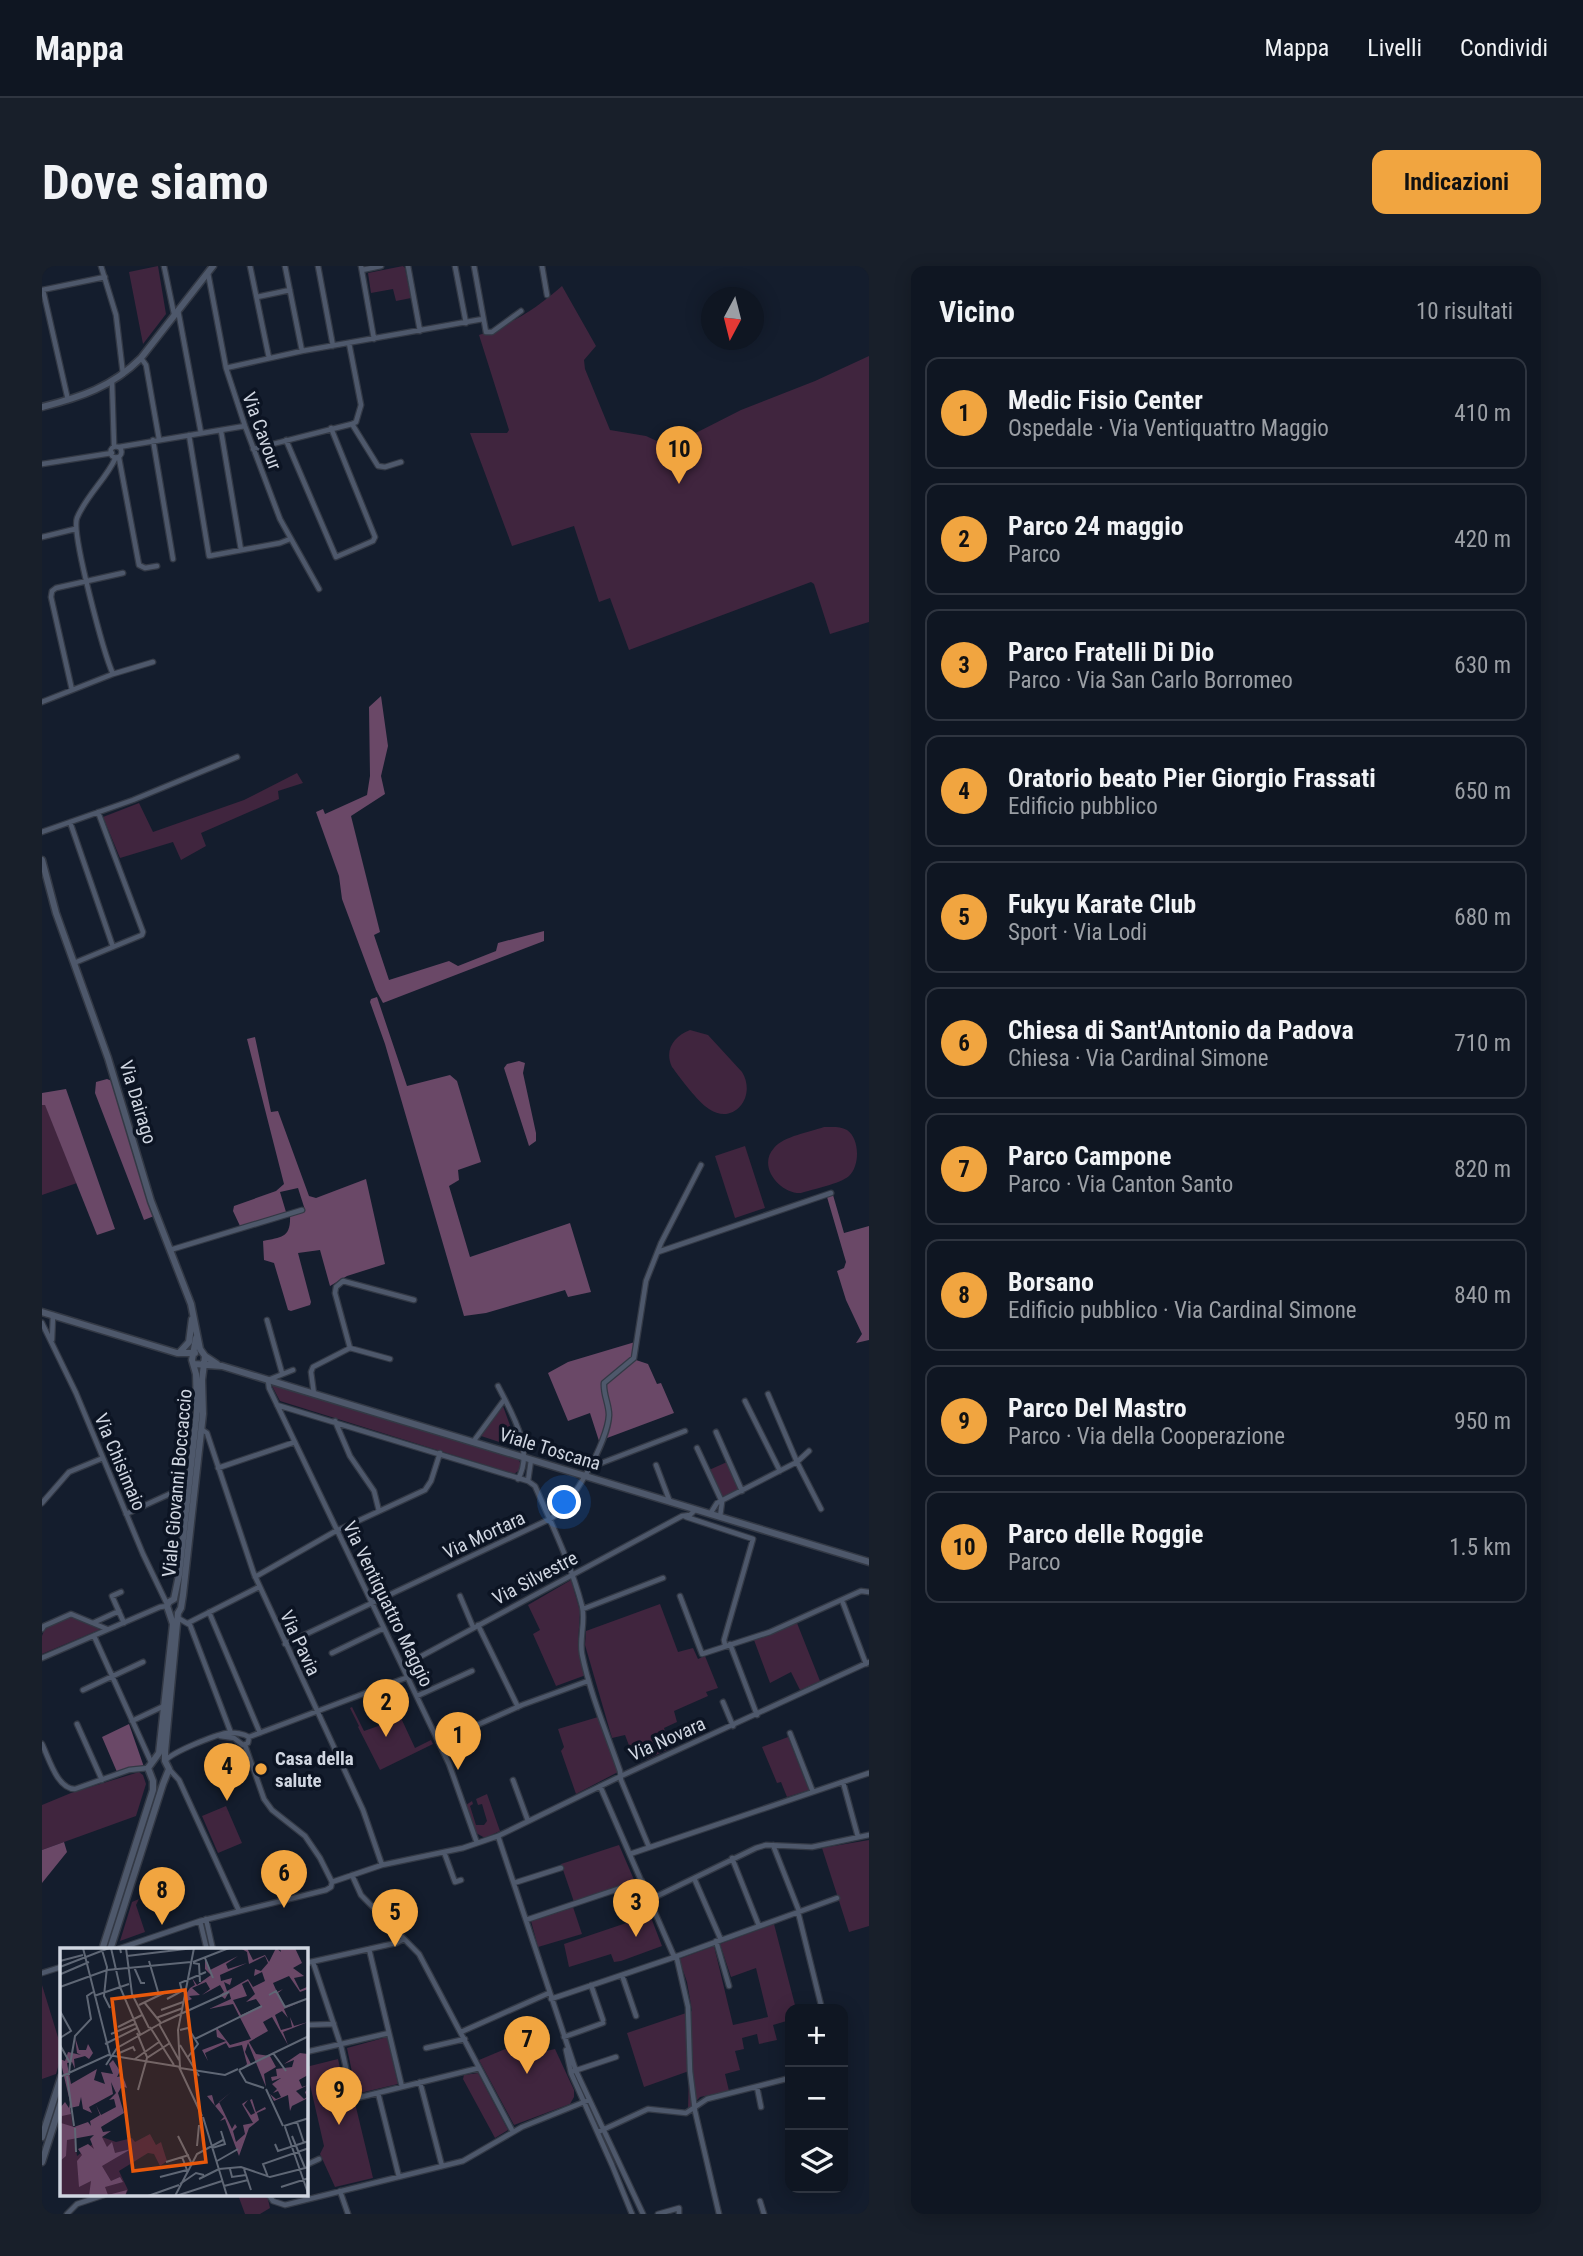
<!DOCTYPE html>
<html lang="it">
<head>
<meta charset="utf-8">
<style>
	:root { --surface:#0f1622; --page:#181f2a; --text:#f1f3f6; --muted:#9b9fa5; --line:#2f3540; --accent:#f1a540 }
	body { margin:0; font-family:"Roboto Condensed",sans-serif; background:var(--page); color:var(--text) }
	.controls { position:absolute; right:21px; bottom:21px; display:grid; overflow:hidden; border-radius:14px; box-shadow:0 4px 18px #0003 }
	.controls button { width:63px; height:63px; display:grid; place-items:center; padding:0; border:0; border-bottom:2px solid var(--line); background:var(--surface); color:var(--text); font:35px sans-serif }
	.compass { position:absolute; left:659px; top:21px; width:63px; height:63px; border-radius:50%; background:var(--surface); box-shadow:0 4px 18px #0003; rotate:187deg }
	.you { position:absolute; left:523px; top:1237px; width:24px; height:24px; margin:-18px; border:5px solid #fff; border-radius:50%; background:#1a73e8; box-shadow:0 0 0 10px #1a73e833 }
	.badge { display:grid; place-items:center; width:46px; height:46px; border-radius:50%; background:var(--accent); color:#111; font-size:23px; font-weight:700 }
	.pin { position:absolute; translate:-50% -58px; filter:drop-shadow(0 2px 4px #0008) }
	.pin::after { content:''; position:absolute; top:37px; width:24px; height:21px; background:inherit; clip-path:polygon(0 0,100% 0,50% 100%) }
	.list { margin:0; padding:0; list-style:none }
	h2 { display:flex; justify-content:space-between; align-items:center; height:91px; margin:0; padding:0 28px; font-size:30px }
	h2 small { font-size:23px; font-weight:400; color:var(--muted) }
	.list li { display:grid; grid-template-columns:46px 1fr auto; gap:21px; align-items:center; box-sizing:border-box; height:112px; margin:0 14px 14px; padding:0 14px; border:2px solid var(--line); border-radius:14px }
	.list b { display:block; font-size:26px; white-space:nowrap }
	.list p { margin:0; font-size:23px; white-space:nowrap; color:var(--muted) }
	.list em { font-size:23px; font-style:normal; color:var(--muted) }
	.icon { flex:none; width:38px; height:38px; fill:none; stroke:currentColor; stroke-width:2; stroke-linecap:round; stroke-linejoin:round }
	.map { position:relative; flex:none; width:827px; height:1948px; overflow:hidden; border-radius:14px }
	header { display:flex; align-items:center; gap:42px; box-sizing:border-box; height:98px; padding:0 35px; background:var(--surface); border-bottom:2px solid var(--line) }
	header strong { font-size:33px }
	nav { display:flex; gap:38px; margin-inline-start:auto; font-size:24px }
	.intro { display:flex; align-items:center; justify-content:space-between; box-sizing:border-box; height:168px; padding:0 42px }
	h1 { margin:0; font-size:49px }
	.button { padding:18px 32px; border-radius:14px; background:var(--accent); color:#111; font-size:24px; font-weight:700 }
	main { display:flex; gap:42px; padding:0 42px }
	aside { flex:1; background:var(--surface); border-radius:14px; box-shadow:0 4px 18px #0003 }
	.map>svg:first-child { display:block }
</style>
</head>
<body>
<header>
<strong>Mappa</strong>
<nav><a>Mappa</a><a>Livelli</a><a>Condividi</a></nav>
</header>
<div class="intro"><h1>Dove siamo</h1><a class="button">Indicazioni</a></div>
<main>
<div class="map">
<svg width="827" height="1948" viewBox="0 0 827 1948">
	<rect width="100%" height="100%" fill="#141d2d"/>
	<path fill="#40253e" d="M116,0L124,48L101,78L87,6Z
		M361,0L363,2L369,32L354,35L351,23L329,27L326,7Z
		M520,20L554,80L542,94L543,103L568,164L604,170L617,176H636L699,144L773,115L827,90V356L788,368L772,318L769,316L587,384L568,332L557,336L532,260L470,280L428,167H465L467,164L437,69C469,59 495,42 520,20Z
		M255,507L261,517L236,525L237,533L159,567L164,580L139,594L131,576L78,592L61,551L97,537L111,566L202,534Z
		M648,764L666,769L700,806C715,830 692,860 667,843C655,835 639,813 630,801C622,784 632,770 648,764Z
		M3,838L35,917L0,929V839Z
		M782,861C790,861 798,860 805,864C818,873 818,900 807,910C798,918 771,923 759,927C738,928 715,900 732,882C742,870 768,866 782,861Z
		M703,880L723,942L693,952L673,890Z
		M229,1118L476,1193L479,1198V1203L472,1208L238,1135Z
		M461,1140L476,1182L439,1170Z
		M685,1196L696,1223L680,1232L667,1204Z
		M529,1314L538,1345L536,1378L544,1409L514,1420L491,1368L498,1364L486,1339Z
		M618,1338L636,1386L651,1382L656,1393L663,1390L676,1422L664,1426L666,1430L632,1445L635,1456L622,1462L629,1482L603,1494L597,1479L588,1482L583,1469L570,1472L543,1379L544,1365Z
		M29,1350L59,1363L0,1388V1370L3,1362Z
		M755,1357L778,1415L758,1424L749,1406L728,1417L712,1374Z
		M310,1441L322,1465L359,1452L373,1482L389,1474L391,1478L338,1504L316,1461L317,1460L308,1442Z
		M556,1451L576,1506L534,1528L519,1485L522,1481L516,1463Z
		M746,1471L767,1524L745,1531L739,1516L735,1517L720,1481Z
		M97,1506L101,1509L104,1518L94,1550L0,1584V1539L29,1527Z
		M445,1528L458,1565L443,1572L434,1567L424,1539L430,1535L431,1538L428,1540L434,1559H442L445,1555L440,1538L436,1539L434,1533Z
		M184,1540L200,1577L176,1587L160,1550Z
		M827,1574V1660L807,1666L780,1582Z
		M577,1579L593,1616L532,1636L519,1598Z
		M97,1633L94,1639L103,1666L78,1675L90,1636Z
		M531,1641L540,1668L496,1681L489,1655Z
		M608,1649L620,1680L579,1695L572,1696L569,1688L527,1701L522,1678Z
		M732,1658L754,1743H748V1754L731,1759L735,1774L717,1778L715,1768L700,1772L702,1783L693,1785L698,1804L683,1808L687,1825L658,1831L646,1844L647,1805L602,1821L585,1767L650,1745L645,1716L637,1693L672,1680L691,1759L726,1751L714,1702L689,1711L678,1678Z
		M0,1719L19,1781V1791L14,1808L0,1813Z
		M345,1771L356,1818L318,1827L314,1825L305,1782Z
		M489,1772L495,1787L513,1783L532,1824V1831L528,1838L472,1859L437,1794Z
		M296,1793L306,1838L313,1837L331,1912L293,1921L278,1888L282,1880L264,1801Z
		M436,1807L466,1864L453,1872L421,1813L422,1809Z
		M196,1929H225L228,1942L218,1948H203Z"/>
	<path fill="#6a4867" d="M339,430L346,480L339,510L343,528L309,550L338,666L332,669L347,714L407,695L416,700L454,685L456,677L502,665V675L341,737L334,724L300,633L297,610L274,546L281,543L283,548L325,529L328,510L327,441Z
		M335,731L365,820L408,809L415,815L439,896L416,904L417,914L407,920L428,991L528,957L549,1026L526,1031L523,1024L444,1047L422,1050L343,778L328,736L329,733Z
		M213,771L229,846L236,845L267,930L274,932L324,913L343,998L305,1010L288,1020L278,984L256,987L269,1036L268,1039L249,1045L246,1044L232,997L222,994L221,975C240,971 249,972 248,949L263,944L256,922L238,926L244,946L198,960L191,945L192,940L234,925L242,918L205,773Z
		M477,795L483,797L481,807L494,867V875L487,880L462,802L465,798Z
		M65,813L70,815L112,950L102,954L53,827L54,816Z
		M24,823L73,963L55,969L3,839H0V827Z
		M791,929L802,967L827,960V1074L814,1077L820,1068L804,1034L795,1005L802,1002L804,996L785,931Z
		M593,1076L594,1094L606,1098L615,1118L619,1117L632,1147L557,1175L548,1147L526,1155L506,1107L526,1096Z
		M87,1458L102,1501L75,1506L60,1471Z
		M22,1576L25,1586L0,1617V1584Z"/>
	<g fill="none" stroke-linecap="round" stroke-linejoin="round">
		<g stroke="#333945" stroke-width="7">
			<path id="minor" d="M59,0L74,49L81,108
				M122,0L132,48
				M208,0L227,92
				M243,0L260,85
				M276,0L291,80
				M319,0L332,73
				M366,0L378,65
				M413,0L424,57
				M432,0L444,66H450L479,45
				M500,0L505,29
				M320,4L339,0
				M166,7L184,102L203,160L238,253L277,323
				M0,24L63,11
				M1,24L26,134
				M215,31L248,24
				M136,44L159,167
				M307,77L319,139L314,156L310,158
				M99,92L104,99L117,173
				M184,102L260,85L441,53
				M70,116L72,179
				M310,158L336,200L343,201L359,196
				M179,165L199,284
				M147,169L167,290L238,277L248,273
				M111,174L131,293
				M244,174L294,291L331,275L333,271L289,162
				M68.5 186a5.5 5.5 0 1 1 11 0a5.5 5.5 0 1 1-11 0Z
				M77,181L203,160
				M211,183L310,158
				M77,192L97,299L103,302L115,300
				M0,198L70,187
				M0,271L33,263
				M71,408C62,388 29,267 35,252C44,230 64,213 73,193
				M30,424L9,331L10,325L14,322L81,307
				M0,436L71,408L111,396
				M28,556L71,681
				M0,566L91,534L195,491
				M32,697L100,669L101,666L56,546
				M128,984L260,944
				M616,986L789,927
				M225,1054L240,1107
				M0,1057L34,1127L101,1288L125,1338
				M10,1074L11,1049
				M308,1082L293,1027L294,1021L301,1015L372,1034
				M251,1104L226,1114L227,1122L407,1498L435,1577
				M456,1120C469,1146 493,1184 476,1213
				M272,1128L269,1106L271,1101L308,1082L348,1093
				M726,1128L755,1196L779,1243
				M703,1135L738,1205
				M235,1139L486,1215
				M293,1155L308,1190L332,1225L337,1245
				M159,1163L165,1167L212,1308L321,1544L340,1599
				M674,1166L700,1225
				M431,1176L462,1134
				M655,1182L680,1236L678,1251
				M614,1199L628,1236
				M549,1201L643,1165
				M176,1202L253,1176
				M486,1215L493,1220C510,1259 529,1298 540,1340C544,1355 537,1372 540,1388C548,1428 565,1467 578,1505L579,1514L607,1581
				M486,1215L489,1194
				M0,1237L27,1206L61,1192
				M84,1248L147,1219
				M668,1248L675,1237L755,1196L767,1185
				M644,1251L711,1273L682,1374L683,1379
				M213,1311L292,1266L383,1224L389,1215L398,1187
				M79,1326L70,1330L82,1357
				M418,1330L431,1361
				M638,1330L660,1388L728,1366L819,1325L827,1326
				M801,1337L824,1398
				M541,1343L621,1312
				M167,1346L218,1467
				M136,1352L148,1359L189,1467
				M51,1357L77,1345
				M146,1357L217,1321
				M436,1359L476,1441
				M0,1363L2,1360L29,1348L65,1363
				M52,1370L109,1496
				M243,1378L508,1253C530,1240 566,1175 567,1149C567,1138 561,1128 562,1117L592,1092L604,1015L619,977L659,899
				M688,1378L715,1449
				M290,1387L342,1362
				M0,1392L118,1341L125,1340
				M361,1400L640,1250L648,1249L653,1244
				M41,1424L101,1396
				M375,1430L430,1405
				M681,1436L691,1460
				M90,1455L122,1440
				M35,1458L60,1514
				M748,1467L771,1526
				M178,1470L192,1472L201,1479L206,1477L207,1471
				M207,1471L366,1411
				M397,1476L480,1439L546,1415
				M0,1478C7,1492 15,1523 33,1523L87,1504L106,1502
				M203,1479L222,1533L230,1544L263,1570L278,1592L290,1616
				M123,1495C130,1486 173,1469 185,1467C192,1466 202,1468 207,1471
				M127,1503L137,1514L197,1645
				M471,1514L486,1555
				M801,1516L816,1571
				M558,1520L631,1688L635,1693L646,1741L648,1805L653,1845L677,1948
				M456,1570L534,1805L601,1948
				M731,1579L757,1645
				M402,1586L413,1616L419,1614
				M588,1588L827,1507
				M690,1592L717,1660
				M310,1609L319,1629L377,1688L471,1866
				M652,1612L679,1674
				M290,1616L340,1599L421,1582L456,1570L579,1510L827,1396
				M472,1617L519,1602
				M607,1634L714,1582L724,1579L770,1581L827,1569
				M756,1646L780,1743
				M164,1653L171,1684
				M484,1654L600,1615
				M158,1655L165,1684
				M674,1675L687,1720
				M327,1683L360,1821
				M73,1684L158,1655L284,1624L289,1621L290,1616
				M271,1696L299,1780L311,1833L437,1802
				M264,1697L354,1677L362,1673
				M0,1707L19,1701
				M580,1709L594,1750
				M549,1719L561,1754
				M509,1733L627,1693L795,1632
				M264,1759L292,1758
				M419,1766L507,1727
				M522,1771L561,1757
				M384,1782L423,1773
				M524,1784L529,1807L570,1899L590,1948
				M264,1786L347,1767
				M532,1805L574,1791
				M378,1816L400,1900
				M715,1821L719,1841
				M336,1827L357,1911
				M556,1866L606,1843L644,1847L665,1833L748,1812
				M264,1899L277,1893
				M298,1925L306,1948
				M227,1929L231,1935L243,1939L421,1895L480,1861L547,1834
				M718,1935L722,1948
				M25,1948L35,1938L62,1929
				M616,1948L637,1942V1948"/>
		</g>
		<g stroke="#333945" stroke-width="9">
			<path id="tertiary" d="M0,141C39,131 70,121 99,92L171,0
				M0,594L14,647L66,792L109,935L149,1038L158,1083L163,1090L175,1098
				M0,1046L135,1087H153
				M137,1087L147,1076L150,1053
				M152,1098L180,1100L827,1296
				M132,1333L137,1309L155,1145L154,1108L150,1094L154,1072
				M60,1684L111,1524V1515L106,1502L117,1487L131,1358L125,1340L127,1336L132,1333
				M68,1684L121,1518L127,1503L123,1495V1486L136,1347L139,1342L141,1329L161,1148L160,1114L163,1090
				M0,1871L19,1811
				M0,1896L19,1836"/>
		</g>
		<use href="#minor" stroke="#4e586b" stroke-width="4.5"/>
		<use href="#tertiary" stroke="#4e586b" stroke-width="6"/>
	</g>
	<circle fill="#f1a540" stroke="#0c1423" stroke-width="2.5" cx="219" cy="1503" r="7"/>
	<g text-anchor="middle" dominant-baseline="central" stroke-width="7" stroke-linejoin="round" paint-order="stroke">
		<g font-size="19" fill="#d0d6e1" stroke="#0c1423">
			<text transform="translate(220 165) rotate(70)">Via Cavour</text>
			<text transform="translate(96 836) rotate(73)">Via Dairago</text>
			<text transform="translate(508 1183) rotate(17)">Viale Toscana</text>
			<text transform="translate(78 1196) rotate(67)">Via Chisimaio</text>
			<text transform="translate(135 1217) rotate(-85)">Viale Giovanni Boccaccio</text>
			<text transform="translate(442 1269) rotate(-25)">Via Mortara</text>
			<text transform="translate(493 1312) rotate(-28)">Via Silvestre</text>
			<text transform="translate(346 1338) rotate(64)">Via Ventiquattro Maggio</text>
			<text transform="translate(258 1377) rotate(65)">Via Pavia</text>
			<text transform="translate(625 1473) rotate(-24)">Via Novara</text>
		</g>
		<g font-size="19" font-weight="bold" fill="#d0d6e1" stroke="#0c1423" text-anchor="start">
			<text x="233" y="1492">Casa della<tspan x="233" dy="22">salute</tspan></text>
		</g>
	</g>
	<g transform="translate(18 1682)">
		<rect width="248" height="248" fill="#141d2d"/>
		<path d="M11,165L17,208L42,189L56,194L72,190L75,194L90,186L96,197L101,194L107,213L100,218L94,206L88,205L59,223L68,242L65,248H0V167Z" fill="#40253e"/>
		<path d="M180,0H187L193,12L205,7L209,14L216,0L221,4L220,0H235L242,15L233,20L244,28L234,30L240,42L247,39L248,41L240,44L229,28L213,35L217,44L223,41L218,45L225,59L243,53L224,61L228,70L222,63L215,67L221,82L232,79L230,69L234,78L248,74L223,84L228,97L212,69L203,74L208,83L189,94L196,106L210,108L216,119L204,126L206,139L188,95L185,104L191,116L184,119L187,116L182,97L169,100L166,95L145,105L148,113L142,102L166,93L157,89L156,80L162,76L157,80L170,97L191,91L173,56L149,61L171,51L169,44L165,51L160,47L164,44L160,37L142,47L150,41L146,34L132,40L140,47L129,48L132,51L125,54L126,46L130,40L135,37L132,30L137,37L151,27L145,21V10L150,22L178,8L166,16L168,21L187,15L160,27L161,33L172,30L170,37L164,34L167,43L188,31L193,39L205,33L202,24L194,28L195,21L201,23L208,15L205,8L189,16L187,4ZM188,33L195,46L186,54L196,51L201,58L181,67L173,52L187,48L182,36ZM15,89L19,102H26L28,96L33,105L29,111L25,108L14,111L15,121L12,114L7,115L11,136L37,121L34,132L45,136L41,124L53,126L49,116L53,112L60,123L57,129L62,128L65,134L67,140L62,138L58,145L64,165L41,179L43,184L51,183L42,189L47,199L52,194L55,205L71,201L42,218L51,233L60,229L63,234L45,239L48,247L67,242L65,248H29L31,233L19,239L17,213L22,207L18,201L28,196L34,201L30,191L34,187L7,192L6,208L0,213V160L5,154L9,160L10,154L0,111L5,113L8,104L21,107L17,105ZM51,134L56,145L49,152L54,151L56,159L41,167L36,157L40,167L30,173L31,178L28,174L14,179L1,175L2,168L11,166L10,160L19,158L21,149L23,161L32,165L29,159L53,146ZM248,100L249,101L248,127L239,132L242,139L248,137L236,143L244,151L247,149L245,144L248,141V150L232,158L230,163L228,147L214,153L210,146L216,151L221,149L218,143L213,145L217,141L212,136L221,130L212,133L211,129L217,128L216,121L232,119L234,112L224,116L240,105L248,106ZM171,144L159,154L172,181L175,176L177,179L173,183L176,194L185,186L183,177L193,175L182,156L188,152L184,157L191,167L195,165L190,152L192,151L196,164L205,159L206,161L197,165L199,172L189,180L179,208L165,171L160,173L164,169L147,148L152,147L155,158Z" fill="#6a4867" fill-rule="evenodd"/>
		<path fill="none" stroke="#5f6775" stroke-width="2" d="M23,0L50,107M51,0L60,39L80,86M66,0L72,46L89,80M42,2L47,19L44,48L50,60M67,8L134,0M145,10L153,30M0,13L23,7M89,13L99,47M133,14L169,0M133,15L139,16L140,34M0,19L49,0H60L61,5M74,19L81,35H85M1,26L29,14M0,39L47,22L131,14M209,47L216,43L225,59L249,50M34,48L69,36M107,51L122,43L120,35L146,24M84,54L101,75M79,57L104,45M101,62L123,54M0,63L11,83L0,90M96,70L123,60M103,74L169,44M99,76L119,112M58,79L82,67M90,79L114,117M120,82L128,80L138,96L128,109M77,85L87,109M51,86L75,76M135,91L202,58M45,96L77,80M0,97L10,115L9,127M120,97L139,128M213,105L226,123M57,106L73,99L75,103M75,111L99,94M10,117L15,88L31,71L27,48L33,44M46,117L57,100L103,74M119,119L142,168M120,119L118,82L134,0M120,120L165,127L178,121M179,122L249,88M179,122L186,134L204,140M7,128L14,178M0,129L48,107L121,119M206,141L223,178M78,142L87,110L110,95M143,169L167,248M237,174L244,195M224,178L249,170M225,179L249,248M15,180L16,204M118,188L131,214M232,188L245,220M215,196L218,203L249,193M137,198L139,177M152,200L165,196L161,183M157,213L178,201M106,214L129,207M159,221L181,219L210,229L249,219M170,221L172,229L186,227M184,221L191,242M100,229L127,222L122,209M208,229L203,216L249,200M139,231L159,221M120,236L136,225L144,227M164,238L188,232M221,239L249,230M88,248L119,237M115,248L137,206L163,192M116,248L162,233"/>
		<path fill="#e8590c" fill-opacity="0.15" stroke="#e8590c" stroke-width="3.5" d="M125,42L146,214L73,223L52,51Z"/>
		<rect width="248" height="248" fill="none" stroke="#d0d6e1" stroke-width="3.5"/>
	</g>
</svg>
<div class="controls">
<button>+</button>
<button>−</button>
<button><svg class="icon" aria-label="layers" viewBox="0 0 24 24"><path d="M12 4l9 5-9 5-9-5zM3 14l9 5 9-5"/></svg></button>
</div>
<svg class="compass" viewBox="-18 -18 36 36"><path d="M0-13l5 13h-10z" fill="#e53935"/><path d="M0 13l5-13h-10z" fill="#9b9fa5"/></svg>
<div class="you"></div>
<div class="pin badge" style="left:416px;top:1504px">1</div>
<div class="pin badge" style="left:344px;top:1471px">2</div>
<div class="pin badge" style="left:594px;top:1671px">3</div>
<div class="pin badge" style="left:185px;top:1535px">4</div>
<div class="pin badge" style="left:353px;top:1681px">5</div>
<div class="pin badge" style="left:242px;top:1642px">6</div>
<div class="pin badge" style="left:485px;top:1808px">7</div>
<div class="pin badge" style="left:120px;top:1659px">8</div>
<div class="pin badge" style="left:297px;top:1859px">9</div>
<div class="pin badge" style="left:637px;top:218px">10</div>
</div>
<aside>
<h2>Vicino<small>10 risultati</small></h2>
<ul class="list">
<li><span class="badge">1</span><div><b>Medic Fisio Center</b><p>Ospedale · Via Ventiquattro Maggio</p></div><em>410 m</em></li>
<li><span class="badge">2</span><div><b>Parco 24 maggio</b><p>Parco</p></div><em>420 m</em></li>
<li><span class="badge">3</span><div><b>Parco Fratelli Di Dio</b><p>Parco · Via San Carlo Borromeo</p></div><em>630 m</em></li>
<li><span class="badge">4</span><div><b>Oratorio beato Pier Giorgio Frassati</b><p>Edificio pubblico</p></div><em>650 m</em></li>
<li><span class="badge">5</span><div><b>Fukyu Karate Club</b><p>Sport · Via Lodi</p></div><em>680 m</em></li>
<li><span class="badge">6</span><div><b>Chiesa di Sant'Antonio da Padova</b><p>Chiesa · Via Cardinal Simone</p></div><em>710 m</em></li>
<li><span class="badge">7</span><div><b>Parco Campone</b><p>Parco · Via Canton Santo</p></div><em>820 m</em></li>
<li><span class="badge">8</span><div><b>Borsano</b><p>Edificio pubblico · Via Cardinal Simone</p></div><em>840 m</em></li>
<li><span class="badge">9</span><div><b>Parco Del Mastro</b><p>Parco · Via della Cooperazione</p></div><em>950 m</em></li>
<li><span class="badge">10</span><div><b>Parco delle Roggie</b><p>Parco</p></div><em>1.5 km</em></li>
</ul>
</aside>
</main>
</body>
</html>
